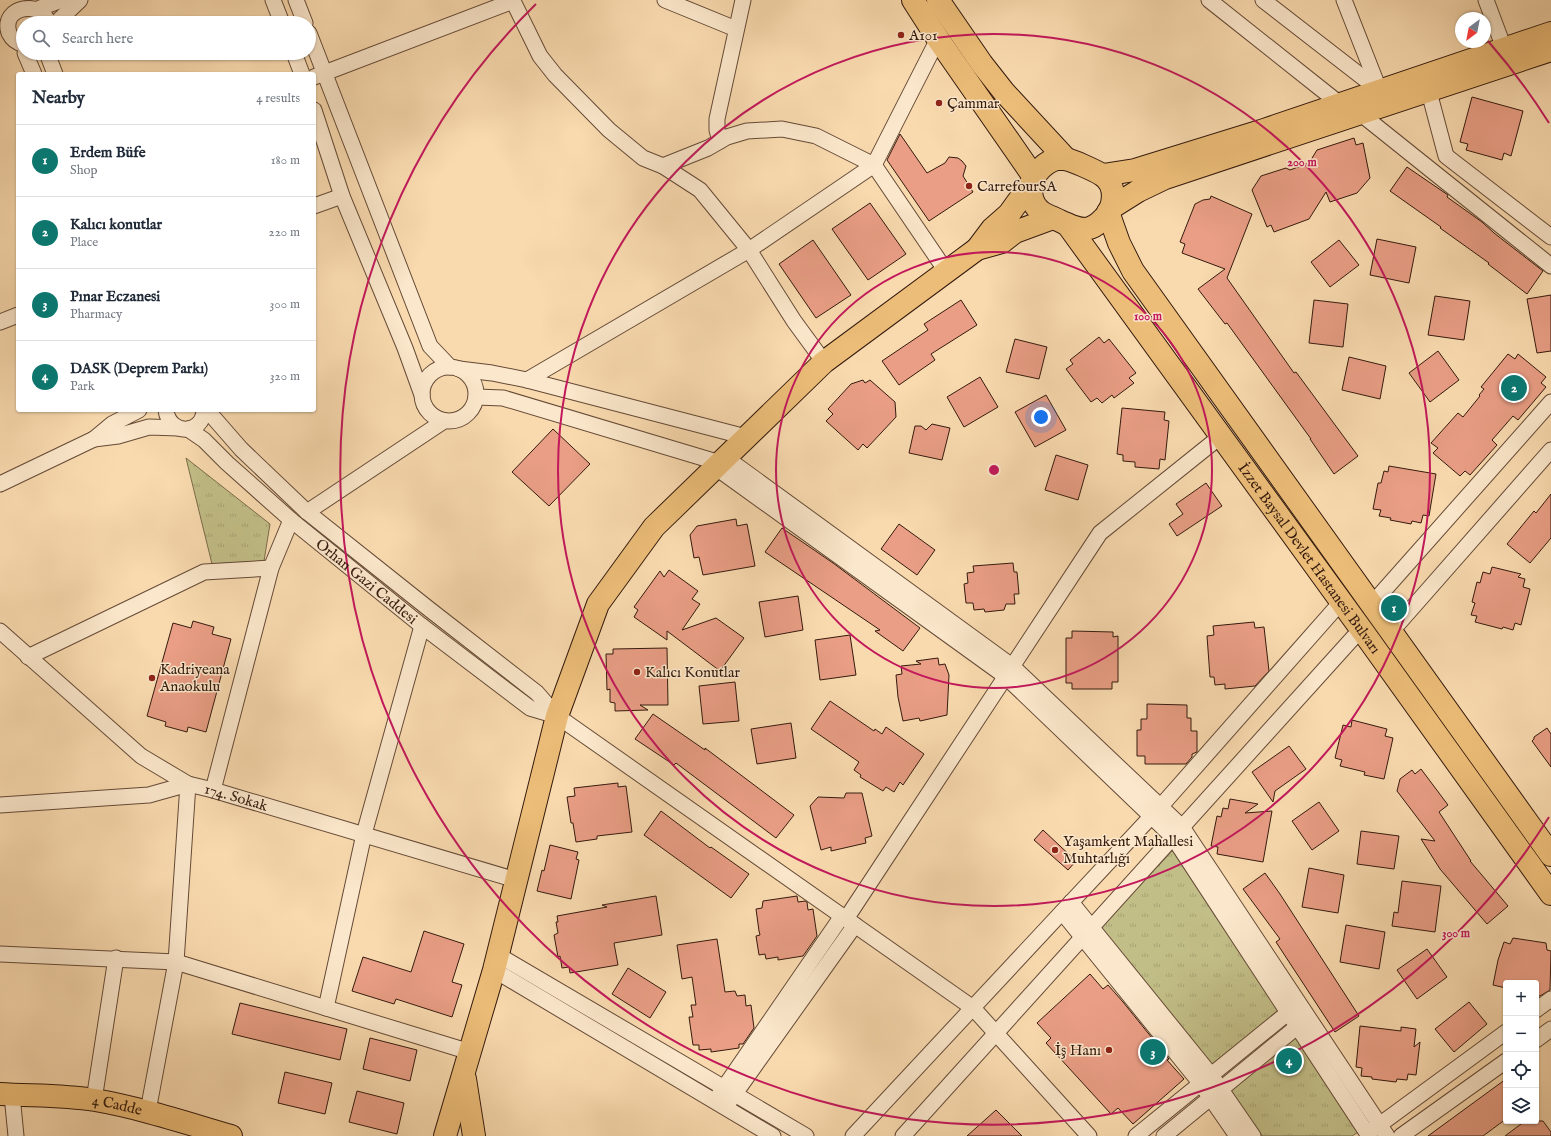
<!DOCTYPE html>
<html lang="en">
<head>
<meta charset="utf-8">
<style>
	:root { --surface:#fff; --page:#f6f6f7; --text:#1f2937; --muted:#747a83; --line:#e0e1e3; --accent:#0f766e }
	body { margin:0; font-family:"IM FELL English",serif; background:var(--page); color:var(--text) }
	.controls { position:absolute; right:12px; bottom:12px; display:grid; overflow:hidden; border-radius:4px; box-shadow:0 1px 3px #0004 }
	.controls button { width:36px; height:36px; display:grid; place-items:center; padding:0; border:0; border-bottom:1px solid var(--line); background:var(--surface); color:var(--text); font:20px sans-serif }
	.compass { position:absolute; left:1455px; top:12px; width:36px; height:36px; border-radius:50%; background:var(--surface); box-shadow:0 1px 3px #0004; rotate:212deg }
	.you { position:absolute; left:1041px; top:417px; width:14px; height:14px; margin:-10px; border:3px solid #fff; border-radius:50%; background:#1a73e8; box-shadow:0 0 0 6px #1a73e833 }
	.badge { display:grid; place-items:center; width:26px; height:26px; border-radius:50%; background:var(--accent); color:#fff; font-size:13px; font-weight:700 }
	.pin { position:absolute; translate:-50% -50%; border:2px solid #fff; box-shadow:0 1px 4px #0006 }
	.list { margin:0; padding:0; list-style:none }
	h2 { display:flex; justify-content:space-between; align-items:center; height:52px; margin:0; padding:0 16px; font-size:17px }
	h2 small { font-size:13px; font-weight:400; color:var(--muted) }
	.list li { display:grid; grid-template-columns:26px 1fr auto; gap:12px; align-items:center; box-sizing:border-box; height:72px; padding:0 16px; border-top:1px solid var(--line) }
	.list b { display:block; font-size:15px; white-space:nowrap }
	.list p { margin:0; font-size:13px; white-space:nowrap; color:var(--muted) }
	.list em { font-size:13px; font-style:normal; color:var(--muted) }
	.icon { flex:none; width:22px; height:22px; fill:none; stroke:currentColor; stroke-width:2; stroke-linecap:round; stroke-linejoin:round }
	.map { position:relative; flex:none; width:1551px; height:1136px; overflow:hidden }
	.search { position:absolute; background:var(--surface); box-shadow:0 1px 3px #0004; left:16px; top:16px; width:300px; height:44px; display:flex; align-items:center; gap:10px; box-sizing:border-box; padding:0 14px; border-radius:22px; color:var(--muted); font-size:15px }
	.panel { position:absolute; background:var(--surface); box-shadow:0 1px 3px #0004; left:16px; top:72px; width:300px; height:340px; border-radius:4px }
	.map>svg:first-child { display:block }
</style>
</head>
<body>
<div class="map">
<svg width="1551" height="1136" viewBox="0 0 1551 1136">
	<defs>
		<pattern id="park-tufts" width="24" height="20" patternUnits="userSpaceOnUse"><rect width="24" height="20" fill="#c2be87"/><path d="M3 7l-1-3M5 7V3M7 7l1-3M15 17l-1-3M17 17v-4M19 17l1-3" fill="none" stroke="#a7a373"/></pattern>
	</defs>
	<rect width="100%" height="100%" fill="#f9daaf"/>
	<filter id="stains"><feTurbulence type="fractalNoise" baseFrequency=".005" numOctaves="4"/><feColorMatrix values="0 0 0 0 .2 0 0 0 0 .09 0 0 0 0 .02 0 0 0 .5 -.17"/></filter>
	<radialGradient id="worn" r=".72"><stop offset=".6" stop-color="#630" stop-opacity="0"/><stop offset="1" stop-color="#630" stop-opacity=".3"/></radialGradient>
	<path fill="url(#park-tufts)" stroke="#7b6c4a" d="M186,458L270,524L264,561L212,564Z
		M1175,848L1283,1010L1213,1069L1098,930Z
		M1298,1034L1360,1131L1352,1136H1262L1229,1088Z"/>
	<path fill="#e99e85" stroke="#341a0d" d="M1472,97L1523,111L1511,156L1504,153L1502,160L1466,150L1468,144L1460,142Z
		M900,134L927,173L945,163L949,157L958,158L962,161L966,166L963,176L973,192L929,221L887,160Z
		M1354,138L1356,145L1363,143L1370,178L1357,193L1330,202L1326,192L1309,219L1274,232L1271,225L1267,227L1252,190L1261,176L1286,168L1290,170L1309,163L1317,150Z
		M1407,167L1448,195L1447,197L1482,222L1494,233L1543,271L1527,294L1488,264L1489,263L1440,228L1441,227L1390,191Z
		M1211,196L1252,214L1227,278L1294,373L1296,372L1358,456L1334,474L1310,439H1311L1227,323L1225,324L1198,289L1225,269L1182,253L1185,244L1180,242L1195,204L1203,200L1210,199Z
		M870,203L906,254L868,280L832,229Z
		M1377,239L1416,247L1409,283L1370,275Z
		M813,240L851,295L816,318L779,264Z
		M1339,240L1359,265L1330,287L1311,262Z
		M1551,295V351L1537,353L1527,299Z
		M1435,296L1470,301L1464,340L1428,335Z
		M961,300L977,325L931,354L935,360L899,385L882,361L928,330L924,324Z
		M1314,300L1348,304L1343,347L1309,343Z
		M1099,337L1104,343L1109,339L1136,373L1129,378L1134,383L1114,398L1112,395L1102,403L1097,398L1091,402L1066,369L1073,364L1070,360Z
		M1015,339L1047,347L1039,379L1006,372Z
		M1438,351L1459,380L1430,402L1409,373Z
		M1508,354L1515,359L1518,354L1546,377L1541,383L1546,387L1518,420L1513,416L1492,440L1497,445L1470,475L1465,471L1460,476L1433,453L1438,448L1431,443L1458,413L1463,417L1480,396L1479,395L1484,389L1481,387Z
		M1349,357L1386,366L1380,399L1342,390Z
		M980,377L998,407L964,427L947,397Z
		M863,380L865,383L870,380L895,402L896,417L867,448L863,444L858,450L826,421L833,414L828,409L851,384Z
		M1046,395L1066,430L1035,447L1015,412Z
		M1122,408L1165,412L1164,420L1169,421L1165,460L1160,459L1159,469L1135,467V462L1123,461V455L1117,454Z
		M932,424L950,428L942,460L909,453L915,426H921L926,430Z
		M553,429L590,464L549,506L512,472Z
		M1056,455L1088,465L1078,500L1045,490Z
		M1389,466L1436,474L1429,516L1423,515L1421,523L1412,521L1411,524L1390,520L1391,518L1379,516L1381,510L1373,509L1378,483H1381L1384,471L1388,472Z
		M1206,483L1222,506L1177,536L1169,524L1183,514L1176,504Z
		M1551,494V538L1530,563L1507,544L1534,511L1536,513Z
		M736,519L737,526L747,524L755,566L703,575L699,557L694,558L690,535L697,526Z
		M899,524L935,550L917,575L881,549Z
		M782,528L833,563L920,628L903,651L875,631L880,630L765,552Z
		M1013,563L1014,572H1017L1019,594H1014L1015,604H1006L1004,610L985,612L984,609L974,610L973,603H966L964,584L968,583L967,573L974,572L973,566Z
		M1492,567L1521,574L1518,577L1525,579L1523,587L1530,589L1521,625L1515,623L1513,630L1503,627L1502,629L1475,622L1477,616L1471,615L1475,603L1472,602L1477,582L1480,583L1483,572L1490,574Z
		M669,570L698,591L692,599L700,604L682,630L716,618L744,638L720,671L667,631V640L634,617L638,610L634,607L660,571L664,577Z
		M798,596L803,630L765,637L759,602Z
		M193,621L214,627L212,634L231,639L206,732L188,727L187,732L165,726L166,722L147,716L173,623L191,628Z
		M1254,622L1255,628L1264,627L1269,671L1255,686L1225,689V684L1215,685L1214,677H1210L1207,636L1214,635L1213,626Z
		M1072,631L1113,632V637L1118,636V682H1112V689H1072V683H1066V638H1072Z
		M850,635L856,675L820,680L815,640Z
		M667,648L668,705H640L648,710L615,711V703L610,702V689L607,690L606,654H613V649Z
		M938,658L939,665L945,664L949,675L947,715L920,721L919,718L903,721L898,697L896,675L902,674L901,666L921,664L916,661Z
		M735,682L739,721L703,724L699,686Z
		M830,701L874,731L875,729L882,734L886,727L924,754L903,785L900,782L894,792L886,787L883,791L860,777L861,775L854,770L859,762L811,729Z
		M1147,704L1187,705V718H1191V731H1197V752L1192,754V757L1186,764H1145V756H1137V730H1141V719H1147Z
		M653,714L705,750V748L794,815L776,838L676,763L674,765L635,739Z
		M1352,720L1387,729L1385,736L1393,738L1384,779L1364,775L1365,772L1340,766L1342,760L1335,758L1343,725L1351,727Z
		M791,723L796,758L757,764L751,729Z
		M1547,728L1551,734V767L1532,741L1534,739V737Z
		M1289,746L1306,769L1275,791L1273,802L1252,772Z
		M1421,769L1448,805L1439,812L1471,861H1470L1508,906L1487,924L1440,869L1421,839L1435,841L1397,791L1400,779L1412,770L1415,774Z
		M618,783V787L626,786L632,832L597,836V839L576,842L573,823H571L567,797L575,796L574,788Z
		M846,793H862L872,836L865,838L866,843L831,851V847L821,850L810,806L818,797L844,798Z
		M1230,799L1258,804L1245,813L1272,811L1263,862L1217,854L1218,847L1211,846L1217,816L1221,817L1223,808L1228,809Z
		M1319,802L1339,831L1312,850L1292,821Z
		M661,811L710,848L711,847L749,874L731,898L644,835Z
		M1043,830L1076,861L1068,870L1034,840Z
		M1361,831L1399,836L1394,869L1357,864Z
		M550,845L578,852L576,859L579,860L571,899L537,891L542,870L544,871Z
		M1309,868L1344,875L1338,913L1302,907Z
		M1265,873L1280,894L1359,1016L1335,1032L1276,942L1280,939L1243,889Z
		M1402,881L1441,886L1435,932L1392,926L1394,912L1398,913Z
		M656,896L662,935L614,943L618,965L570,973L569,967L562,968L560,956L558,957L554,935L558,933L556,922H558L557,916L607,907L602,905Z
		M797,896L798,902L805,901L807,902L808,910L813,909L817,936L803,956L778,960V957L766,959L765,954L759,955L756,936L760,935L759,931L756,909L762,908L763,901Z
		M1346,925L1385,932L1379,969L1340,962Z
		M424,931L464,944L452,982L462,985L452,1017L396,999L394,1004L352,991L363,957L411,972Z
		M1513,938L1546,943L1547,950L1551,951L1550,990L1540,996L1536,995V983H1506V988L1493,985L1498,960L1504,942L1510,944Z
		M717,939L725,992L735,991L737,996L745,995L746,1006L751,1005L754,1028L743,1044H739V1048L711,1052V1049L699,1050V1045H693L689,1017H693L691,1005H696L692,977L682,979L677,945Z
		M1427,949L1447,977L1417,999L1397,970Z
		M628,968L666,992L650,1018L612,994Z
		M1090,974L1103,989L1108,985L1123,1002L1169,1059L1167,1060L1184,1079L1133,1124L1118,1108L1111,1114L1046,1043L1051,1038L1037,1023Z
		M1469,1002L1487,1024L1454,1052L1435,1029Z
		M240,1003L347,1029L340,1060L232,1034Z
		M1360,1026L1401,1031V1027L1416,1029L1414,1047L1420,1042L1416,1075L1408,1074L1407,1080L1397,1079L1396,1082L1372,1079V1077L1361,1076L1362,1068L1356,1067Z
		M370,1038L417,1050L410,1081L363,1069Z
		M285,1072L332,1083L325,1114L278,1103Z
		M1506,1079V1119L1483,1136H1428Z
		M357,1091L404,1103L397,1134L349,1122Z
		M996,1110L1022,1136H967Z
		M1525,1121H1543L1551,1132V1136H1505Z"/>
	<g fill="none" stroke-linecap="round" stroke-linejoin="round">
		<g stroke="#654a36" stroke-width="17">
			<g id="street">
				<path d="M273,0L282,23"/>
				<path d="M296,0L305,23"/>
				<path d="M665,0L736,29"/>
				<path d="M1209,0L1340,104"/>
				<path d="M1263,0L1379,90"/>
				<path d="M1344,0L1379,89"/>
				<path d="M1486,0L1504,48"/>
				<path d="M40,8L62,0"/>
				<path d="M56,23L80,0"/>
				<path d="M309,33L430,346L450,367"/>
				<path d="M23,44C17,43 12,39 9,33C0,5 44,0 48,23"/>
				<path d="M25,53L34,74"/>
				<path d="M47,53L55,74"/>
				<path d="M294,53L302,74"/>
				<path d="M314,77L513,1L540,56L555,75L609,130L643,158L663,166L708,148L727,137L747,131L782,129L816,136L874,165L946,271"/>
				<path d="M1429,92L1446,156L1551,237"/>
				<path d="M314,110L342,196L405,348L422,395"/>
				<path d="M1361,114L1551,266"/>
				<path d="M720,141L717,130V119L743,0"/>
				<path d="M663,166L700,190L749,250L794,321L824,362"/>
				<path d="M314,206L342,196"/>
				<path d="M0,322L18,315"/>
				<circle cx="449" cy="394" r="27"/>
				<path d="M459,369L492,373L527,380L746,437"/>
				<path d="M527,380L749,250L874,165L938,39"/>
				<path d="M476,397L503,398L720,463"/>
				<path d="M139,410L112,424L94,439L118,436L149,427L178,428"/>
				<path d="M166,410C169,436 203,435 204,410"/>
				<path d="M207,410L241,449L307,512L429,609L537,693L557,716L973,1008L1089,1136"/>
				<path id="s1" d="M188,429L204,440L227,463L291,520L422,626L530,708L557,716"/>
				<path d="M725,457L1012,666L1182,827L1387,1136"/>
				<path d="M715,467L1005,676L1173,837L1369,1136"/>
				<path d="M0,484L94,439"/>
				<path d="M307,512L444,421"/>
				<path d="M1371,605L1551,402"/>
				<path id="s2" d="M0,631L141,756L188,784L213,790L516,880"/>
				<path d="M1391,632L1551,450"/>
				<path d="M28,657L204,572L271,568"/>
				<path d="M213,790L271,568L291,520"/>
				<path d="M0,805L149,795L188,784L176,962L148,1111"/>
				<path d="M1071,902L1211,1075L1253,1136"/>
				<path d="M1062,912L1201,1084L1237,1136"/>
				<path d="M846,919L1100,533L1221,436"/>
				<path d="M0,954L176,962L470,1052"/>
				<path d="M498,955L806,1136"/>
				<path d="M494,970L773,1136"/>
				<path d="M326,1008L364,834L422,626"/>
				<path d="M1536,1010L1551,999"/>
				<path d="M1536,1040L1551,1029"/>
				<path d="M12,1095L16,1136"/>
				<path d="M719,1095L842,916"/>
				<path d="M94,1100L116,958"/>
				<path d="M729,1102L855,925"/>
				<path d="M1371,1131L1506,1032"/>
				<path d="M853,1136L1161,806L1341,602"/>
				<path d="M903,1136L1361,629"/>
				<path d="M1136,1136L1295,1007"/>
				<path d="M1164,1136L1304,1021"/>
				<path d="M1401,1136L1506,1061"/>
			</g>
		</g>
		<g stroke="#341a0d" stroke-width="24">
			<g id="primary">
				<path d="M913,0L938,39L1034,177"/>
				<path d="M938,0L982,64L1004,92L1066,159"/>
				<path d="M1056,159C1059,159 1062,159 1065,159C1072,160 1096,171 1102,175C1118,185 1115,209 1102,220C1098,224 1092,228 1086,229C1076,229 1068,225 1060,221C1054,218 1048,216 1043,213C1029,204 1028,186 1037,173C1042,166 1047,162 1056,159Z"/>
				<path d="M1103,175L1135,170L1261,131L1551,33"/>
				<path d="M1030,185L1009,214L992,229L977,249L1002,242L1015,232L1053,218"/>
				<path d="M1111,208L1138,191L1165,178L1551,50"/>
				<path d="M1108,212L1119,243L1133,271L1551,855"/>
				<path id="s3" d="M1067,224L1361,629L1551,894"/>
				<path d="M465,1079L474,1136"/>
				<path id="s4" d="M0,1094C32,1096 63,1095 95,1100C141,1108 186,1123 231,1136"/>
				<path d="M445,1136L494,970L557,716L598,604L654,527L824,362L977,249"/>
			</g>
		</g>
		<use href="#street" stroke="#fbe7cb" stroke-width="15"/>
		<use href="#primary" stroke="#ecbd78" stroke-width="22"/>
	</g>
	<g fill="none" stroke="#c2185b" stroke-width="2">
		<circle cx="994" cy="470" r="218"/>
		<circle cx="994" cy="470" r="436"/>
		<path d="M1549 817A654 654 0 1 1 536 4M1488 41A654 654 0 0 1 1549 123"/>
	</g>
	<g fill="#8f2418" stroke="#fbe7cb" stroke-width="1.5">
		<circle cx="901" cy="35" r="4"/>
		<circle cx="939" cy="103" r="4"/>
		<circle cx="969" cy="186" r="4"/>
		<circle cx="637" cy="672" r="4"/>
		<circle cx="152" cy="678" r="4"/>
		<circle cx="1055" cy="850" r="4"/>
		<circle cx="1109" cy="1050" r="4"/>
	</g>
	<g text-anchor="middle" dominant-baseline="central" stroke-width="3" stroke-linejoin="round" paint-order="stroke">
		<g font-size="15" fill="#341a0d" stroke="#fbe7cb" text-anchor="start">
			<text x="909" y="35">A101</text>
			<text x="947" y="103">Çammar</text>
			<text x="977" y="186">CarrefourSA</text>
			<text x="160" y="669">Kadriyeana<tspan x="160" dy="17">Anaokulu</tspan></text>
			<text x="645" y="672">Kalıcı Konutlar</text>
			<text x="1063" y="841">Yaşamkent Mahallesi<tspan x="1063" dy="17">Muhtarlığı</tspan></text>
			<text x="1101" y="1050" text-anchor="end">İş Hanı</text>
		</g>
		<g font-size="15" fill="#341a0d" stroke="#fbe7cb">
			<text stroke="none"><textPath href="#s3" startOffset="413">İzzet Baysal Devlet Hastanesi Bulvarı</textPath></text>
			<text stroke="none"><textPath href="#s1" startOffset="235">Orhan Gazi Caddesi</textPath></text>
			<text stroke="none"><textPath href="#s2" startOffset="293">174. Sokak</textPath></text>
			<text stroke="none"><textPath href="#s4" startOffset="118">4 Cadde</textPath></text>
		</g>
	</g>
	<circle cx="994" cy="470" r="6" fill="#c2185b" stroke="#fbe7cb" stroke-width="2"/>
	<g font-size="12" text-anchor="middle" font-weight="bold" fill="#c2185b" stroke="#fbe7cb" stroke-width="3" stroke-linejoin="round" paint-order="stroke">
		<text x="1302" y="166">200 m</text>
		<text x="1148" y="320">100 m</text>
		<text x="1456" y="937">300 m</text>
	</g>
	<rect width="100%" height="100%" filter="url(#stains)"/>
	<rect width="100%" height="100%" fill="url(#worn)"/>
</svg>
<div class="controls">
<button>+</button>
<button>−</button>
<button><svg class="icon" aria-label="locate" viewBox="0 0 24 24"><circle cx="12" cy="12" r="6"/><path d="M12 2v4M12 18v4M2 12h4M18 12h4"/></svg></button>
<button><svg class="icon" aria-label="layers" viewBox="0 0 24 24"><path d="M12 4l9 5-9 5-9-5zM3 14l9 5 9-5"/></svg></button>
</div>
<svg class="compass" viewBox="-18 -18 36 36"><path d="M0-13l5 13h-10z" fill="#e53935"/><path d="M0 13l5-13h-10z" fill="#747a83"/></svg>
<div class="you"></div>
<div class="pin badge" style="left:1394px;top:608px">1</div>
<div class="pin badge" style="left:1514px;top:388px">2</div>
<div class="pin badge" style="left:1153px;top:1052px">3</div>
<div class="pin badge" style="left:1289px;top:1061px">4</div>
<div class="search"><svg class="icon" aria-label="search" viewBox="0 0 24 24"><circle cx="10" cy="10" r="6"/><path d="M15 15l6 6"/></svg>Search here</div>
<section class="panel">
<h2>Nearby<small>4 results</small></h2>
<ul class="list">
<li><span class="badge">1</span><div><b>Erdem Büfe</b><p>Shop</p></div><em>180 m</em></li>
<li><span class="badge">2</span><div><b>Kalıcı konutlar</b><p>Place</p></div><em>220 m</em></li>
<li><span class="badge">3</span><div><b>Pınar Eczanesi</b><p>Pharmacy</p></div><em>300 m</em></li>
<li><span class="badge">4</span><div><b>DASK (Deprem Parkı)</b><p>Park</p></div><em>320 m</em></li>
</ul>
</section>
</div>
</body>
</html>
